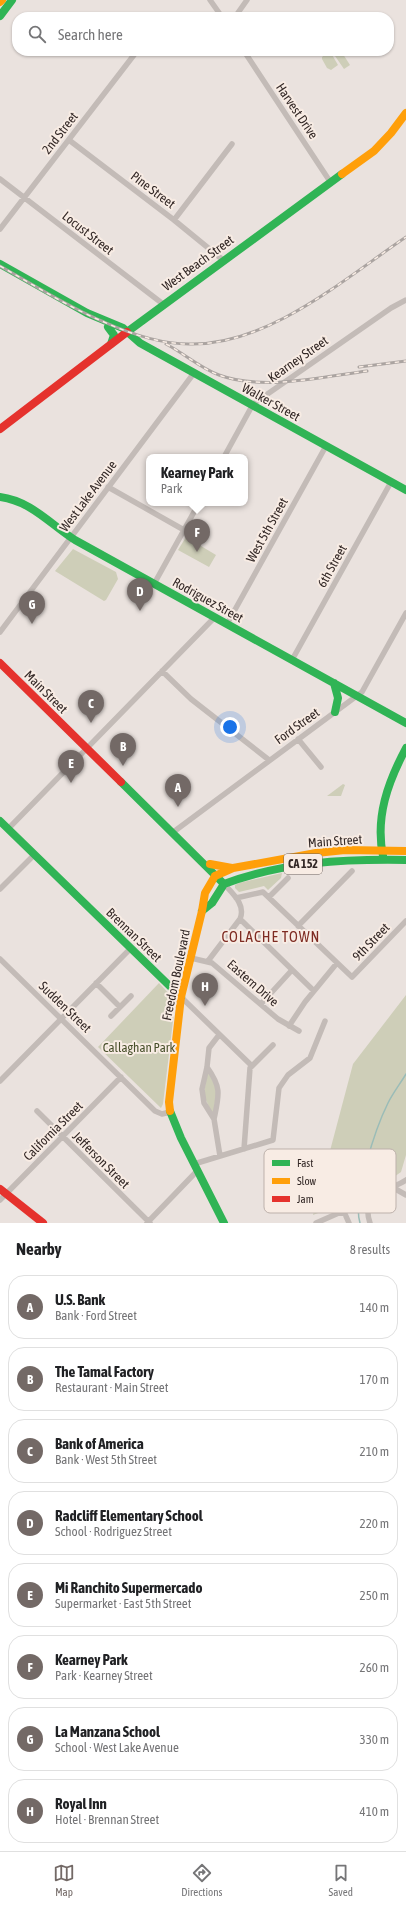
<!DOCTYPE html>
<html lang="en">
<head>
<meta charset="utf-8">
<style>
	:root { --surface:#fff; --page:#f6f6f6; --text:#202124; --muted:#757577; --line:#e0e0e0; --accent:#736966 }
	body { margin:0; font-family:"Asap Condensed",sans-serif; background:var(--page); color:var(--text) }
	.you { position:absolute; left:230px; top:727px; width:14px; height:14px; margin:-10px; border:3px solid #fff; border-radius:50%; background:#1a73e8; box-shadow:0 0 0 6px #1a73e833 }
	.badge { display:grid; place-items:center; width:26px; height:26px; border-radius:50%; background:var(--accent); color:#fff; font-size:13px; font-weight:700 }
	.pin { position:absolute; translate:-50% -33px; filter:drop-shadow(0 1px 2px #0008) }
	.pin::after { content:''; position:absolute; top:21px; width:14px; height:12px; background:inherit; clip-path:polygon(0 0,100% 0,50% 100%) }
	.popup { position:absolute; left:146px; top:454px; width:102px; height:52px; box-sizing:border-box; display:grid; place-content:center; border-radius:8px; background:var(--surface); filter:drop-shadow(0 1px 3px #0005); font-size:13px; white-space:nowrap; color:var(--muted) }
	.popup b { font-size:15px; color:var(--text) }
	.popup::after { content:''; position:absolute; left:50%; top:100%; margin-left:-8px; border:8px solid transparent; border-top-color:var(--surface) }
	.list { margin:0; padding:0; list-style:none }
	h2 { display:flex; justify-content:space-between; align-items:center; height:52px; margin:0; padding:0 16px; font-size:17px }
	h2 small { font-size:13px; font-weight:400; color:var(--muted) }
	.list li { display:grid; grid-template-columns:26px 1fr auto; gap:12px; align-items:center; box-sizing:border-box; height:64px; margin:0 8px 8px; padding:0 8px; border:1px solid var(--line); border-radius:16px }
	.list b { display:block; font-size:15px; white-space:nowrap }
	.list p { margin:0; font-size:13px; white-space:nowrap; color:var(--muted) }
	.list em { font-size:13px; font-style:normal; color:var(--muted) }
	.icon { flex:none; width:22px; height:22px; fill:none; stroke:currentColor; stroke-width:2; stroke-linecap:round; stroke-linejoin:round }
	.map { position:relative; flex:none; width:406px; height:1223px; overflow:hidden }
	.search { position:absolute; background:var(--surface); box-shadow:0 1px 3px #0004; left:12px; right:12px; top:12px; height:44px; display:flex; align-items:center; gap:10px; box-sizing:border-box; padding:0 14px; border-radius:16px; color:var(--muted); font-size:15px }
	.sheet { height:628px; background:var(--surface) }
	nav { display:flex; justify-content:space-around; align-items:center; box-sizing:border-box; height:56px; border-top:1px solid var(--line); background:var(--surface); font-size:11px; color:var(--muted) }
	nav a { display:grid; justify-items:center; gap:2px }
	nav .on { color:var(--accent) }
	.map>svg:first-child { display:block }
</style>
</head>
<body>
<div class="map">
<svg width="406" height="1223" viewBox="0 0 406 1223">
	<rect width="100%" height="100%" fill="#eae2de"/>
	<path fill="#ceceb8" d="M341,51L350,65L344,69L335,56Z
		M327,53L329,55L331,53L338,65L331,70L327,68L322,59V57Z
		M186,537L216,555L209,567L178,550Z
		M73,549L116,572L118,579L106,600L104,601L55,571Z
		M343,784L345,785L341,796H327Z
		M282,873L281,878L268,890L264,886L239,892L235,888V885L239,883Z
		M159,983L172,997L175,1004L163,1104L161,1108L98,1047Z
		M406,995V1155L401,1172L371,1193L313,1215L353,1064Z
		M207,1070L217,1089L213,1115L204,1096Z"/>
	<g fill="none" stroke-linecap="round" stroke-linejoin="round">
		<path stroke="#9abcb7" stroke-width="1.5" d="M360,1223C352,1198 376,1127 388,1103C393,1093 400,1084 406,1074"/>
		<path stroke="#c3bbb7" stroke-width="5.5" d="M210,0L222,17
			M235,17L247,0
			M244,51L331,183
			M69,140L174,220L223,260
			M0,179L163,304
			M174,220L232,144
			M0,229L137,51
			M224,457L252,406L256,402L391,308L406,300
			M108,487L184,530
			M154,584L199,503
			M227,624L326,446
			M0,632L194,373
			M292,660L391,482
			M162,671L191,699L269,760
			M298,739L321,767
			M8,829L214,618
			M172,833L362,692L406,613
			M224,884C233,894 246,905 240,919L314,991
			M0,889L34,855
			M269,897L288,878
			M236,898L263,892L352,977L406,921
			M298,926L352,871
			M191,958L212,963L278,1019L299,1031
			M0,959L155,1111L162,1114L170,1112
			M208,961L240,919
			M96,983L120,1007
			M181,997L252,1066
			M261,1004L292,970
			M111,1016L131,996
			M289,1026L305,1002L337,963
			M219,1035L209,1048L207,1067L202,1089L204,1103L214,1119L220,1156
			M207,1067C222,1088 219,1095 214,1119
			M0,1081L131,948
			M37,1111L150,1223
			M244,1149L250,1068L273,1045
			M194,1164L273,1140L279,1088L288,1075L310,1058L325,1021
			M392,1187L406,1195
			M0,1200L121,1077
			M147,1223L197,1171
			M316,1223L341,1212L345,1214L349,1223
			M370,1223C360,1194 387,1192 406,1180"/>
		<path stroke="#30b455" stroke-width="8" d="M0,16L12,0
			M0,264L87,313L123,328L140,343L406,490
			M108,327L114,335L111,344
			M127,332L342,174
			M0,497C31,501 50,524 75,540L406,723
			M334,683L338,698L335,712
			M121,782L224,884
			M0,821L181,997
			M383,856C375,817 388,782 406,748
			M224,884C283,862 343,859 406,860
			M202,911L212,903L224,884
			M170,1111L181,1138L224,1223"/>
		<path stroke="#ff9f0a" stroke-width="8" d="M0,2L2,0
			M342,174L374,151L391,133L406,113
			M210,864L232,868
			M215,876L233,868L316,853L345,850L406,851
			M170,1111L169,1102L181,997L202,911L205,893L215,876"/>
		<path stroke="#e5322d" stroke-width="8" d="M0,429L127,332
			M0,663L121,782
			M0,1189L43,1223"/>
		<g stroke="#aba4a1" stroke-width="3">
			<path id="rail" d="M0,266C34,285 68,307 104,322C131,334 160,344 189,344C268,346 344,279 406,237
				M166,344C185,354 200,368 219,375C262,391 322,377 367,371
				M359,367L406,361"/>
		</g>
		<use href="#rail" stroke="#f8ece4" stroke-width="1.5" stroke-dasharray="4.5" stroke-linecap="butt"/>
	</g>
	<g text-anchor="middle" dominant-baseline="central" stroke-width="4" stroke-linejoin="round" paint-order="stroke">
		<rect fill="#f8ece4" stroke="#6e635f" stroke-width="1" x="284" y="854" width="38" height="20" rx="3"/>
		<g font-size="12" font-weight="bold" fill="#332826">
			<text x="303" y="864">CA 152</text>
		</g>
		<g font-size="13" fill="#332826" stroke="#f8ece4">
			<text transform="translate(297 111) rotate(56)">Harvest Drive</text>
			<text transform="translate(60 133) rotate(-52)">2nd Street</text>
			<text transform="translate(153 190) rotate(37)">Pine Street</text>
			<text transform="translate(88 233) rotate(38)">Locust Street</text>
			<text transform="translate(198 263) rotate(-36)">West Beach Street</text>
			<text transform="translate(298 359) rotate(-35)">Kearney Street</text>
			<text transform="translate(271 402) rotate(29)">Walker Street</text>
			<text transform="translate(88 496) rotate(-53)">West Lake Avenue</text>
			<text transform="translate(267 530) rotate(-61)">West 5th Street</text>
			<text transform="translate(332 566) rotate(-61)">6th Street</text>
			<text transform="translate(208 600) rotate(29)">Rodriguez Street</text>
			<text transform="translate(46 692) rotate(45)">Main Street</text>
			<text transform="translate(297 726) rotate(-36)">Ford Street</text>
			<text transform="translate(335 841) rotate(-4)">Main Street</text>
			<text transform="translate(134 935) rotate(44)">Brennan Street</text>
			<text transform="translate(371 942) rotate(-46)">9th Street</text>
			<text transform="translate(176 975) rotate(-78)">Freedom Boulevard</text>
			<text transform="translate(253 983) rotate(41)">Eastern Drive</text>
			<text transform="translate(65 1007) rotate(44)">Sudden Street</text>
			<text transform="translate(53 1131) rotate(-45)">California Street</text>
			<text transform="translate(101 1160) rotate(45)">Jefferson Street</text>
		</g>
		<g font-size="13" fill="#48502b" stroke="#f8ece4">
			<text x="139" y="1047">Callaghan Park</text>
		</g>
		<g font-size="15" letter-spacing="1" fill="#7e2b22" stroke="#f8ece4">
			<text x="271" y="936">COLACHE TOWN</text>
		</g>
	</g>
	<rect x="264" y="1149" width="132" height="64" rx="6" fill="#f8ece4" stroke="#bdb1ab" stroke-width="1"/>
	<rect x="272" y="1160" width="18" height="6" fill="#30b455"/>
	<rect x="272" y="1178" width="18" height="6" fill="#ff9f0a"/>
	<rect x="272" y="1196" width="18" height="6" fill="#e5322d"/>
	<g font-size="11" fill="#332826">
		<text x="297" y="1167">Fast</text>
		<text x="297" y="1185">Slow</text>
		<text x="297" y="1203">Jam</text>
	</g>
</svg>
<div class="you"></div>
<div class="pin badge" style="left:178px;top:807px">A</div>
<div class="pin badge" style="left:123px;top:766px">B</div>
<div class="pin badge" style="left:91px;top:723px">C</div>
<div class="pin badge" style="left:140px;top:611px">D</div>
<div class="pin badge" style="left:71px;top:783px">E</div>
<div class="pin badge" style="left:197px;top:552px">F</div>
<div class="popup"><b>Kearney Park</b>Park</div>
<div class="pin badge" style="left:32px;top:624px">G</div>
<div class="pin badge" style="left:205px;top:1006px">H</div>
<div class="search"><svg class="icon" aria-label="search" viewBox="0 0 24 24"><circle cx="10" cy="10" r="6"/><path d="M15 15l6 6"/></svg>Search here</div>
</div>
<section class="sheet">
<h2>Nearby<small>8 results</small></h2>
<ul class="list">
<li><span class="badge">A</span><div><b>U.S. Bank</b><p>Bank · Ford Street</p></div><em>140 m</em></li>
<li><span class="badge">B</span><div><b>The Tamal Factory</b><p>Restaurant · Main Street</p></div><em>170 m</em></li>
<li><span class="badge">C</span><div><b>Bank of America</b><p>Bank · West 5th Street</p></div><em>210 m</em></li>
<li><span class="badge">D</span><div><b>Radcliff Elementary School</b><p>School · Rodriguez Street</p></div><em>220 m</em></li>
<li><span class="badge">E</span><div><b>Mi Ranchito Supermercado</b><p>Supermarket · East 5th Street</p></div><em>250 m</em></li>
<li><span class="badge">F</span><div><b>Kearney Park</b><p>Park · Kearney Street</p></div><em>260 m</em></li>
<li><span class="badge">G</span><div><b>La Manzana School</b><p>School · West Lake Avenue</p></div><em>330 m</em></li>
<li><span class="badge">H</span><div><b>Royal Inn</b><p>Hotel · Brennan Street</p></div><em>410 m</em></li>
</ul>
</section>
<nav>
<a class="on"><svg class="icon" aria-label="map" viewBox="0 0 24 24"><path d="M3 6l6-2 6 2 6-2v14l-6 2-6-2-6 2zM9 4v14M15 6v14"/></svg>Map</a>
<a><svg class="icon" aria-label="directions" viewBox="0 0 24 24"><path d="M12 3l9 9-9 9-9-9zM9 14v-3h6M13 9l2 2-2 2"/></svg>Directions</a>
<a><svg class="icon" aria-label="saved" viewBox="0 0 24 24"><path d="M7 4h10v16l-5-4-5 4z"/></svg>Saved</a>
</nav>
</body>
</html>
